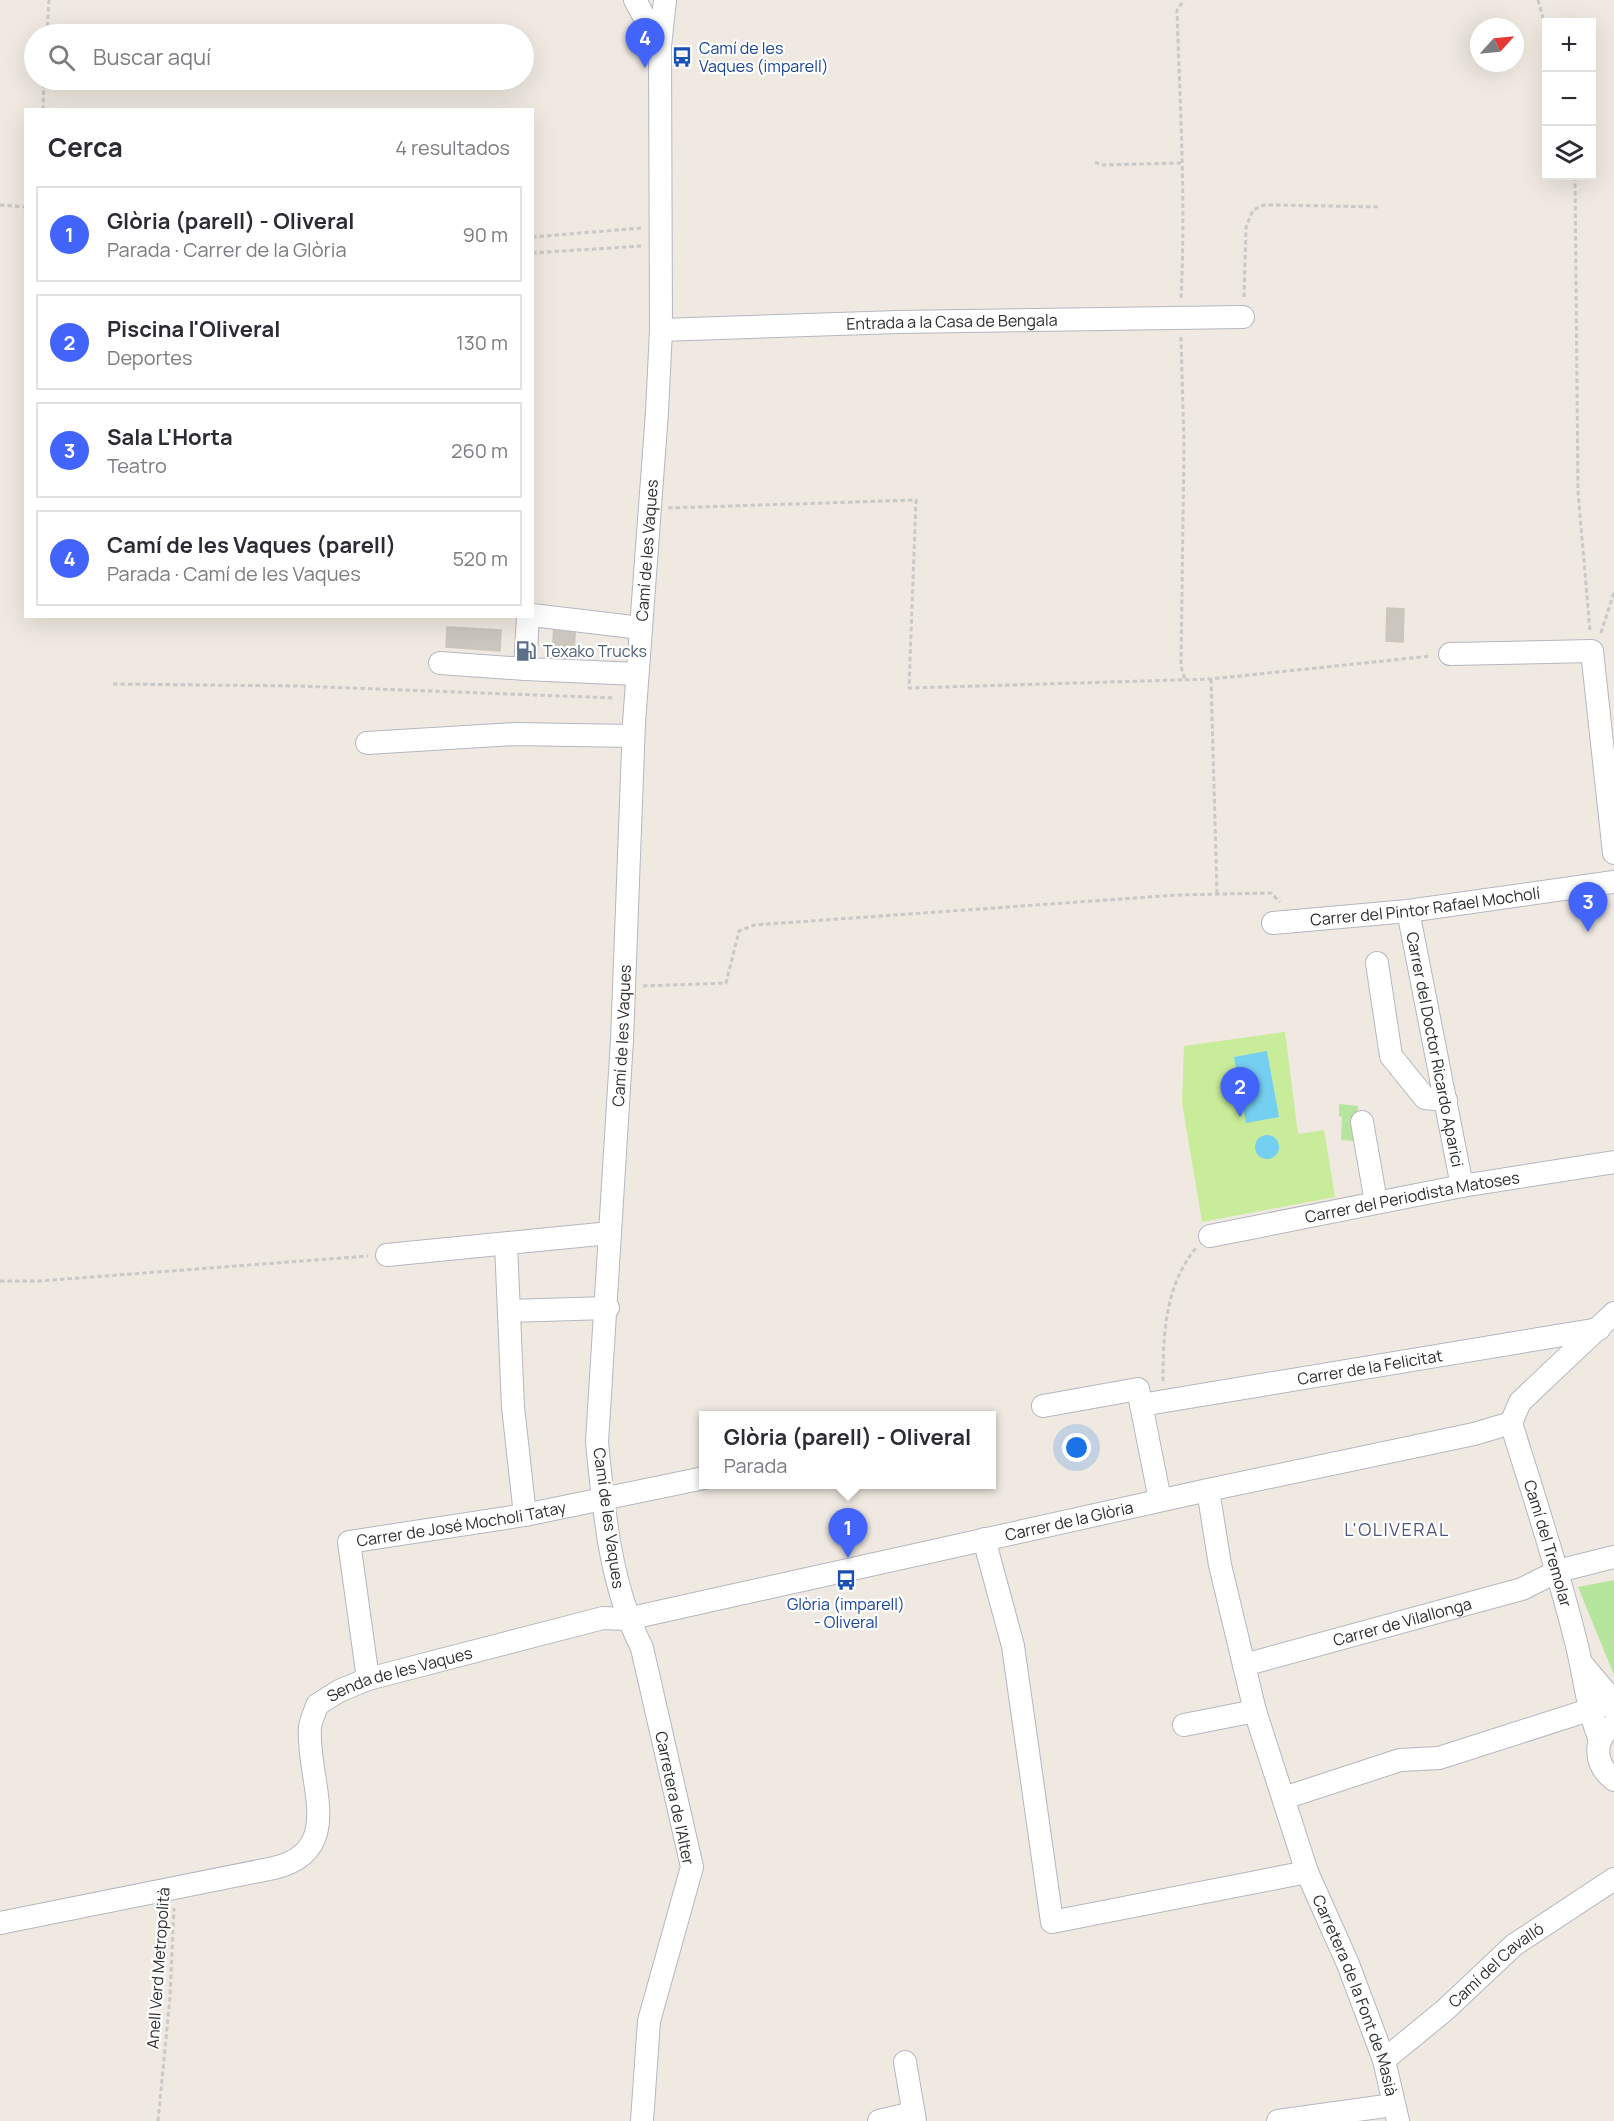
<!DOCTYPE html>
<html lang="es">
<head>
<meta charset="utf-8">
<style>
	:root { --surface:#fff; --page:#f2f2f3; --text:#2b2b33; --muted:#7c7c81; --line:#e1e1e2; --accent:#4264fb }
	body { margin:0; font-family:Manrope,sans-serif; background:var(--page); color:var(--text) }
	.controls { position:absolute; right:18px; top:18px; display:grid; overflow:hidden; border-radius:0px; box-shadow:0 6px 24px #0002 }
	.controls button { width:54px; height:54px; display:grid; place-items:center; padding:0; border:0; border-bottom:2px solid var(--line); background:var(--surface); color:var(--text); font:30px sans-serif }
	.compass { position:absolute; left:1470px; top:18px; width:54px; height:54px; border-radius:50%; background:var(--surface); box-shadow:0 6px 24px #0002; rotate:63deg }
	.you { position:absolute; left:1077px; top:1448px; width:21px; height:21px; margin:-15px; border:4px solid #fff; border-radius:50%; background:#1a73e8; box-shadow:0 0 0 9px #1a73e833 }
	.badge { display:grid; place-items:center; width:39px; height:39px; border-radius:50%; background:var(--accent); color:#fff; font-size:20px; font-weight:700 }
	.pin { position:absolute; translate:-50% -50px; filter:drop-shadow(0 2px 3px #0008) }
	.pin::after { content:''; position:absolute; top:32px; width:21px; height:18px; background:inherit; clip-path:polygon(0 0,100% 0,50% 100%) }
	.popup { position:absolute; left:699px; top:1411px; width:297px; height:78px; box-sizing:border-box; display:grid; place-content:center; border-radius:0px; background:var(--surface); filter:drop-shadow(0 2px 4px #0005); font-size:20px; white-space:nowrap; color:var(--muted) }
	.popup b { font-size:22px; color:var(--text) }
	.popup::after { content:''; position:absolute; left:50%; top:100%; margin-left:-12px; border:12px solid transparent; border-top-color:var(--surface) }
	.list { margin:0; padding:0; list-style:none }
	h2 { display:flex; justify-content:space-between; align-items:center; height:78px; margin:0; padding:0 24px; font-size:26px }
	h2 small { font-size:20px; font-weight:400; color:var(--muted) }
	.list li { display:grid; grid-template-columns:39px 1fr auto; gap:18px; align-items:center; box-sizing:border-box; height:96px; margin:0 12px 12px; padding:0 12px; border:2px solid var(--line); border-radius:0px }
	.list b { display:block; font-size:22px; white-space:nowrap }
	.list p { margin:0; font-size:20px; white-space:nowrap; color:var(--muted) }
	.list em { font-size:20px; font-style:normal; color:var(--muted) }
	.icon { flex:none; width:33px; height:33px; fill:none; stroke:currentColor; stroke-width:2; stroke-linecap:round; stroke-linejoin:round }
	.map { position:relative; flex:none; width:1614px; height:2121px; overflow:hidden }
	.search { position:absolute; background:var(--surface); box-shadow:0 6px 24px #0002; left:24px; top:24px; width:510px; height:66px; display:flex; align-items:center; gap:15px; box-sizing:border-box; padding:0 21px; border-radius:33px; color:var(--muted); font-size:22px }
	.panel { position:absolute; background:var(--surface); box-shadow:0 6px 24px #0002; left:24px; top:108px; width:510px; height:510px; border-radius:0px }
	.map>svg:first-child { display:block }
</style>
</head>
<body>
<div class="map">
<svg width="1614" height="2121" viewBox="0 0 1614 2121">
	<rect width="100%" height="100%" fill="#efe9e1"/>
	<path fill="#b6e59e" d="M1339,1104L1358,1106L1356,1141L1341,1140L1342,1117L1339,1116Z
		M1614,1580V1675L1578,1587Z"/>
	<path fill="#c9ec9a" d="M1285,1032L1298,1134L1324,1130L1335,1197L1202,1222L1182,1103L1184,1046Z"/>
	<path fill="#75cff0" d="M1267,1051L1279,1117L1246,1123L1234,1057Z
		M1255 1147a12 12 0 1 1 24 0a12 12 0 1 1-24 0Z"/>
	<path fill="#cbc7bf" stroke="#cbc5ba" stroke-width="1.5" d="M1387,608L1404,609L1403,642L1386,641Z
		M554,620L576,621L573,665L552,664Z
		M447,627L501,630L500,651L446,647Z"/>
	<g fill="none" stroke-linecap="round" stroke-linejoin="round">
		<g stroke="#b4b7c1" stroke-width="24">
			<g id="minor">
				<path d="M635,0L660,46"/>
				<path id="s1" d="M661,330L898,322L1243,317"/>
				<path d="M532,615L641,628"/>
				<path d="M528,616L525,669L637,674"/>
				<path d="M1450,654L1592,651L1614,853"/>
				<path d="M440,663L525,669"/>
				<path d="M367,743L515,734L633,736"/>
				<path id="s2" d="M1408,911L1462,1186"/>
				<path id="s3" d="M1273,923L1408,911L1614,882"/>
				<path d="M1377,963L1391,1056L1425,1098L1446,1100"/>
				<path d="M1362,1122L1376,1202"/>
				<path id="s4" d="M1210,1236L1462,1186L1614,1162"/>
				<path d="M506,1244L513,1407L525,1515"/>
				<path d="M387,1255L610,1233"/>
				<path d="M509,1311L608,1308"/>
				<path id="s5" d="M1141,1405L1599,1329"/>
				<path d="M1043,1406L1138,1389L1160,1500"/>
				<path id="s6" d="M1511,1423C1533,1493 1556,1563 1574,1634C1584,1669 1586,1706 1600,1740"/>
				<path d="M1511,1423L1520,1402L1614,1313"/>
				<path id="s7" d="M1208,1490L1220,1565L1255,1711L1307,1872L1348,1964L1384,2060L1398,2121"/>
				<path d="M984,1539L1013,1646L1052,1922L1307,1872"/>
				<path id="s8" d="M1244,1665L1522,1589L1558,1571L1614,1557"/>
				<path id="s9" d="M368,1679L349,1542L525,1515L704,1478"/>
				<path d="M1614,1724C1592,1740 1594,1764 1614,1780"/>
				<path d="M1184,1725L1255,1711"/>
				<path d="M1284,1798L1400,1760L1439,1758L1614,1702L1582,1664"/>
				<path id="s10" d="M0,1923L274,1868C348,1850 306,1780 310,1727C311,1720 315,1712 317,1705L339,1691L368,1679L603,1618L627,1619L1208,1490L1474,1434L1511,1423"/>
				<path id="s11" d="M1384,2060L1445,2010L1514,1945L1614,1879"/>
				<path d="M905,2062L915,2121"/>
				<path id="s12" d="M642,2121L649,2021L692,1867L642,1648C610,1585 604,1512 597,1442L622,1040L634,723L657,412L661,330L660,46L665,0"/>
				<path d="M879,2121L913,2113"/>
				<path d="M1278,2121L1393,2105"/>
			</g>
		</g>
		<path stroke="#c9c9c9" stroke-width="3" stroke-dasharray="4.5 3" stroke-linecap="butt" d="M1538,0L1546,29
			M47,34L49,0
			M43,110L44,80
			M1095,162L1101,165L1181,163
			M1575,176L1578,492L1590,631
			M0,205L26,207
			M532,237L642,228
			M532,253L641,246
			M1244,297L1246,227L1253,210L1264,205H1277L1381,207
			M1181,298C1186,202 1180,107 1177,10L1184,0
			M1181,337L1184,446L1181,666L1185,680
			M668,508L916,500L909,688L1211,679L1431,656
			M1601,633L1614,592
			M1211,679L1217,894
			M113,684L298,686L615,698
			M643,986L726,983L739,931L754,925L1177,895L1271,893L1280,902
			M0,1281H39L368,1256
			M1163,1381C1163,1335 1165,1285 1196,1248
			M158,2121L170,1997L174,1908"/>
		<use href="#minor" stroke="#fff" stroke-width="22"/>
	</g>
	<defs>
		<g id="bus-bare" transform="scale(1.62)"><path d="M-5-6H5V4H4V6H2V4H-2V6H-4V4H-5ZM-3.5-4V0h7V-4ZM-3.5 1.2v1.5H-2V1.2ZM2 1.2v1.5H3.5V1.2Z" fill="#1a4fb4" stroke="#fff" stroke-width="2.5" paint-order="stroke"/></g>
		<g id="fuel-bare" transform="scale(1.62)"><path d="M-5.5-6h7V0h2V4h1.3V-2.5L3-4.5l.8-.8L6-3V5H2.5V1h-1V6h-7ZM-4.2-4.7v3.2H.2V-4.7Z" fill="#5c6f8a" stroke="#fff" stroke-width="2.5" paint-order="stroke"/></g>
	</defs>
	<g fill-rule="evenodd">
		<use href="#bus-bare" x="682" y="57"/>
		<use href="#fuel-bare" x="526" y="651"/>
		<use href="#bus-bare" x="846" y="1580"/>
	</g>
	<g text-anchor="middle" dominant-baseline="central" stroke-width="4.5" stroke-linejoin="round" paint-order="stroke">
		<g font-size="16" fill="#164399" stroke="#fff" text-anchor="start">
			<text x="699" y="48">Camí de les<tspan x="699" dy="18">Vaques (imparell)</tspan></text>
			<text x="846" y="1604" text-anchor="middle">Glòria (imparell)<tspan x="846" dy="18">- Oliveral</tspan></text>
		</g>
		<g font-size="16" fill="#2e2e2e" stroke="#fff">
			<text stroke="none"><textPath href="#s1" startOffset="291">Entrada a la Casa de Bengala</textPath></text>
			<text stroke="none"><textPath href="#s12" startOffset="1590">Camí de les Vaques</textPath></text>
			<text stroke="none"><textPath href="#s3" startOffset="153">Carrer del Pintor Rafael Mocholí</textPath></text>
			<text stroke="none"><textPath href="#s12" startOffset="1104">Camí de les Vaques</textPath></text>
			<text stroke="none"><textPath href="#s2" startOffset="141">Carrer del Doctor Ricardo Aparici</textPath></text>
			<text stroke="none"><textPath href="#s4" startOffset="206">Carrer del Periodista Matoses</textPath></text>
			<text stroke="none"><textPath href="#s5" startOffset="232">Carrer de la Felicitat</textPath></text>
			<text transform="translate(609 1518) rotate(82)">Camí de les Vaques</text>
			<text stroke="none"><textPath href="#s10" startOffset="1244">Carrer de la Glòria</textPath></text>
			<text stroke="none"><textPath href="#s9" startOffset="252">Carrer de José Mocholi Tatay</textPath></text>
			<text stroke="none"><textPath href="#s6" startOffset="126">Camí del Tremolar</textPath></text>
			<text stroke="none"><textPath href="#s8" startOffset="164">Carrer de Vilallonga</textPath></text>
			<text stroke="none"><textPath href="#s10" startOffset="556">Senda de les Vaques</textPath></text>
			<text transform="translate(675 1798) rotate(78)">Carretera de l'Alter</text>
			<text stroke="none"><textPath href="#s11" startOffset="147">Camí del Cavalló</textPath></text>
			<text transform="translate(158 1968) rotate(-86)">Anell Verd Metropolità</text>
			<text stroke="none"><textPath href="#s7" startOffset="528">Carretera de la Font de Masià</textPath></text>
		</g>
		<g font-size="16" fill="#4e5e75" stroke="#fff" text-anchor="start">
			<text x="543" y="651">Texako Trucks</text>
		</g>
		<g font-size="18" letter-spacing="1.5" fill="#4d5680" stroke="#fff">
			<text x="1397" y="1529">L'OLIVERAL</text>
		</g>
	</g>
</svg>
<div class="controls">
<button>+</button>
<button>−</button>
<button><svg class="icon" aria-label="layers" viewBox="0 0 24 24"><path d="M12 4l9 5-9 5-9-5zM3 14l9 5 9-5"/></svg></button>
</div>
<svg class="compass" viewBox="-18 -18 36 36"><path d="M0-13l5 13h-10z" fill="#e53935"/><path d="M0 13l5-13h-10z" fill="#7c7c81"/></svg>
<div class="you"></div>
<div class="pin badge" style="left:848px;top:1558px">1</div>
<div class="popup"><b>Glòria (parell) - Oliveral</b>Parada</div>
<div class="pin badge" style="left:1240px;top:1117px">2</div>
<div class="pin badge" style="left:1588px;top:932px">3</div>
<div class="pin badge" style="left:645px;top:68px">4</div>
<div class="search"><svg class="icon" aria-label="search" viewBox="0 0 24 24"><circle cx="10" cy="10" r="6"/><path d="M15 15l6 6"/></svg>Buscar aquí</div>
<section class="panel">
<h2>Cerca<small>4 resultados</small></h2>
<ul class="list">
<li><span class="badge">1</span><div><b>Glòria (parell) - Oliveral</b><p>Parada · Carrer de la Glòria</p></div><em>90 m</em></li>
<li><span class="badge">2</span><div><b>Piscina l'Oliveral</b><p>Deportes</p></div><em>130 m</em></li>
<li><span class="badge">3</span><div><b>Sala L'Horta</b><p>Teatro</p></div><em>260 m</em></li>
<li><span class="badge">4</span><div><b>Camí de les Vaques (parell)</b><p>Parada · Camí de les Vaques</p></div><em>520 m</em></li>
</ul>
</section>
</div>
</body>
</html>
